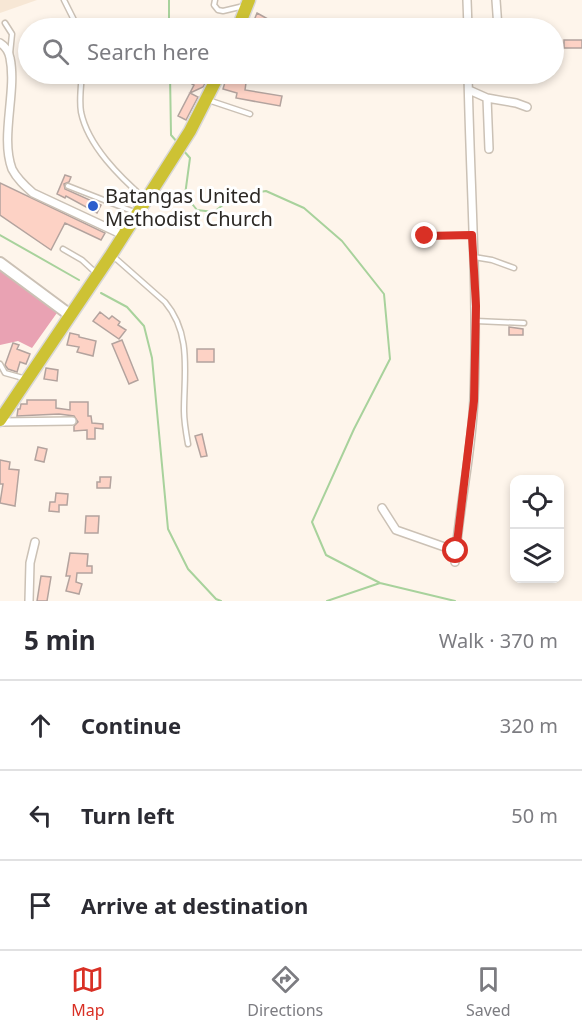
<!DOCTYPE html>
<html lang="en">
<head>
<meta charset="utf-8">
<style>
	:root { --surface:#fff; --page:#f7f7f7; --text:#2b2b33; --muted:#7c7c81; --line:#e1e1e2; --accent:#d93025 }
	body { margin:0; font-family:"Noto Sans",sans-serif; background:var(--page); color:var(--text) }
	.controls { position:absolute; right:18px; bottom:18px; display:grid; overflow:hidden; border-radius:12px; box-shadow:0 3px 9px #0003 }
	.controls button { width:54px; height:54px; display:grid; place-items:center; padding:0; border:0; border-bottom:2px solid var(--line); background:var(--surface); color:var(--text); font:30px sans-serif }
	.stop { position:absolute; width:18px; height:18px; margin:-14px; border:4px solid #d93025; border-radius:50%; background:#fff }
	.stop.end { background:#d93025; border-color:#fff; box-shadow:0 2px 6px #0008 }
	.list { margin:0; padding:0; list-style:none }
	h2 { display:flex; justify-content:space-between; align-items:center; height:78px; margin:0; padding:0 24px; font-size:26px }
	h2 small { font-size:20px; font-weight:400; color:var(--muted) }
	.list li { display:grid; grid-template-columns:39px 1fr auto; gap:18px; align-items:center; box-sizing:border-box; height:90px; padding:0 24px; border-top:2px solid var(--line) }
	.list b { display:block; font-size:22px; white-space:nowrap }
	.list em { font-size:20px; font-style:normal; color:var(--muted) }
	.icon { flex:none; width:33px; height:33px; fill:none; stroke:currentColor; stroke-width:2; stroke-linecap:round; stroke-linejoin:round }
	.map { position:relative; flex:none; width:582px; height:601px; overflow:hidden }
	.search { position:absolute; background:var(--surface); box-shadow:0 3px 9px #0003; left:18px; right:18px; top:18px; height:66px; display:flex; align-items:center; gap:15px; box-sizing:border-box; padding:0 21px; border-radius:33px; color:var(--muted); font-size:22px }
	.sheet { height:348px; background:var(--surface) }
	nav { display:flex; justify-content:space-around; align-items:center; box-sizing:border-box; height:84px; border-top:2px solid var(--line); background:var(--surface); font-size:16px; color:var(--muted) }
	nav a { display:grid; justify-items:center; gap:3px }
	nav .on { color:var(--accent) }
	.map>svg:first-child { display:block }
</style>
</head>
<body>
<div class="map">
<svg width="582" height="601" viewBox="0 0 582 601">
	<rect width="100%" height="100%" fill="#fef5eb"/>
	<path fill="#f7e7d5" d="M0,0H37L0,13Z"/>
	<path fill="#e9a2b3" d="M0,269L59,310L32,348L18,341L0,345Z"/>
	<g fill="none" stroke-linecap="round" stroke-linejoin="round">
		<path stroke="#a8d29c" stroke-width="2" d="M169,0V28
			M170,74L171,135L178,143
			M183,150L190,158L185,195L197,210L214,212L234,196L266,191L304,208L342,241L384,294L390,359L354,429L312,522L326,555L380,583L455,601
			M0,235L79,280
			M101,293L127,307L144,326L152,358L168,529L188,569L216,599L221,601
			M327,601L380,583"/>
	</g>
	<path fill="#fdd2c5" stroke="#b3a39e" stroke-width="1.5" d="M257,13L277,24L275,28H251Z
		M564,40H582V48H564Z
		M194,74H210L203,87L190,93L198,97L186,120L178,116L194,85L192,84Z
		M234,74L247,76L245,90L282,96L280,106L236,98L237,93L223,89L225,82L232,83Z
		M65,175L71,177L69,182L64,184L65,189L101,205L97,213L66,196L65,198L57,194Z
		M0,183L105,233L101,240L65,223L51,250L0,215Z
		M100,312L109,319L112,316L120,322L118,325L126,330L119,339L93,321Z
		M509,327L523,329V335H509Z
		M70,333L79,335V337L96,341L93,356L77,352L79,347L67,345Z
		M122,340L138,380L129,384L112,344Z
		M13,343L19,345L17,349L30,354L26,364L20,362L17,372L8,369L5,365Z
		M197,349H214V362H197Z
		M46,368L58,370L57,381L44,379Z
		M27,400H56V408L70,410V402H88V416H91L92,423L103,424V429L95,428V439H87V430L74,431V426L78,422L74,416L59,414L17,416L18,409H20L21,404H27Z
		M202,434L207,456L201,457L195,436Z
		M38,447L47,449L44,462L35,460Z
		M0,460L10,462L9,469L19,470L15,506L0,503L3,484H0Z
		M100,477H111L110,488H97V482H100Z
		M56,493L68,494L67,505H59V512L49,511L50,502H55Z
		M86,516H99L98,533H85Z
		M70,553L88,554L87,566H92V573H77L76,582L82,584L79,594L66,591L70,576H66Z
		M41,576L51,577L47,601H37Z"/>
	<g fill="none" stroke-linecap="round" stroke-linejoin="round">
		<g stroke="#cbc1b5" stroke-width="7">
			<path id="lane" d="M64,0L78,28
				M215,0L214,5L218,10L223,11L244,6
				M5,23L12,34L10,54
				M82,74C81,86 79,100 81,112C88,146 120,177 145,199
				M208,100L250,114
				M68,186L137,213
				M425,236L472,235
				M63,249L82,260L97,274
				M114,257L165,302C192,334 184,373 184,411C184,422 186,433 188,444
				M474,257L492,260L514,268
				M476,321L524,323
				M0,364L5,373L23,378"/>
		</g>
		<g stroke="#cbc1b5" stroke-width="10">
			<path id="street" d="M467,0L468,28
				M496,0L498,28
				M0,43C5,46 9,52 10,58C17,91 0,137 12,169C17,179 25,186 33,193L123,235
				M469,90L487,98L489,149
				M487,98L516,103L527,107
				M0,422L72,421
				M382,508L396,530L456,551
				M455,562C459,507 472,453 474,398C478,290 470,182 468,74
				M29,601L30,563L35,542"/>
		</g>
		<g stroke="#cbc1b5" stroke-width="14">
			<path id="secondary" d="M0,263L70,315"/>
		</g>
		<g stroke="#d9d8d8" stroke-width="15">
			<path id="highway" d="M238,28L249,0
				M0,420L111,255L190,131L219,74"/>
		</g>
		<use href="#lane" stroke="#fff" stroke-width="4"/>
		<use href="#street" stroke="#fff" stroke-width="7"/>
		<use href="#secondary" stroke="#fff" stroke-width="10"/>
		<use href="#highway" stroke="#cdc234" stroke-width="12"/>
	</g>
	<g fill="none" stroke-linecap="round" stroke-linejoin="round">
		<path stroke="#d93025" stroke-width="8" d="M425,236L472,235L476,306L474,401L456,551"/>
	</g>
	<circle fill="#2d5fcd" stroke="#fff" stroke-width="2" cx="93" cy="206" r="6"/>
	<g text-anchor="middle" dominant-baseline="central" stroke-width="6" stroke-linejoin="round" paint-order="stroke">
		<g font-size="20" fill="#2c2824" stroke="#fff" text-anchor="start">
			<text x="105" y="195">Batangas United<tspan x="105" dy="23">Methodist Church</tspan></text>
		</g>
	</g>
</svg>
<div class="controls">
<button><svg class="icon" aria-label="locate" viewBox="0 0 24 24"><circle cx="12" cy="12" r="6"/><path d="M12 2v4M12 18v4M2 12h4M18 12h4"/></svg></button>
<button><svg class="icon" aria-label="layers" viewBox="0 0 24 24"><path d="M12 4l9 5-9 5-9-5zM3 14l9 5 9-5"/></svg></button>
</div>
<div class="stop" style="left:456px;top:551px"></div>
<div class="stop end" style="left:425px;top:236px"></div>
<div class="search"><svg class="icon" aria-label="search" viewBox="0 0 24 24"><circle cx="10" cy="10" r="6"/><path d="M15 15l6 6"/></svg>Search here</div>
</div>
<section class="sheet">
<h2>5 min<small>Walk · 370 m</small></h2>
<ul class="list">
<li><svg class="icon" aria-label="ahead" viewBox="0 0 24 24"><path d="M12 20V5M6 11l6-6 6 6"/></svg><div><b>Continue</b></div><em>320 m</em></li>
<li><svg class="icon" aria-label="left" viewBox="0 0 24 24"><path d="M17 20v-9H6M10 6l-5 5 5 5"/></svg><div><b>Turn left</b></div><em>50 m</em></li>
<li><svg class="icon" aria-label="arrive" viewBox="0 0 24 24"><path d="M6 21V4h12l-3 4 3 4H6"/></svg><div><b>Arrive at destination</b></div></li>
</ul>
</section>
<nav>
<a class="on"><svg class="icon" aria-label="map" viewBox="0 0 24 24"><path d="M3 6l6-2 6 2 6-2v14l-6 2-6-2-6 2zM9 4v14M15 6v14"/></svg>Map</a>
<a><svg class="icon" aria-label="directions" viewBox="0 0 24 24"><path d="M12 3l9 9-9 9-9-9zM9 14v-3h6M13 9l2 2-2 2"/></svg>Directions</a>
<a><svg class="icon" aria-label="saved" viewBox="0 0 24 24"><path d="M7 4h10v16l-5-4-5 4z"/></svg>Saved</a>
</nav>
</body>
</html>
